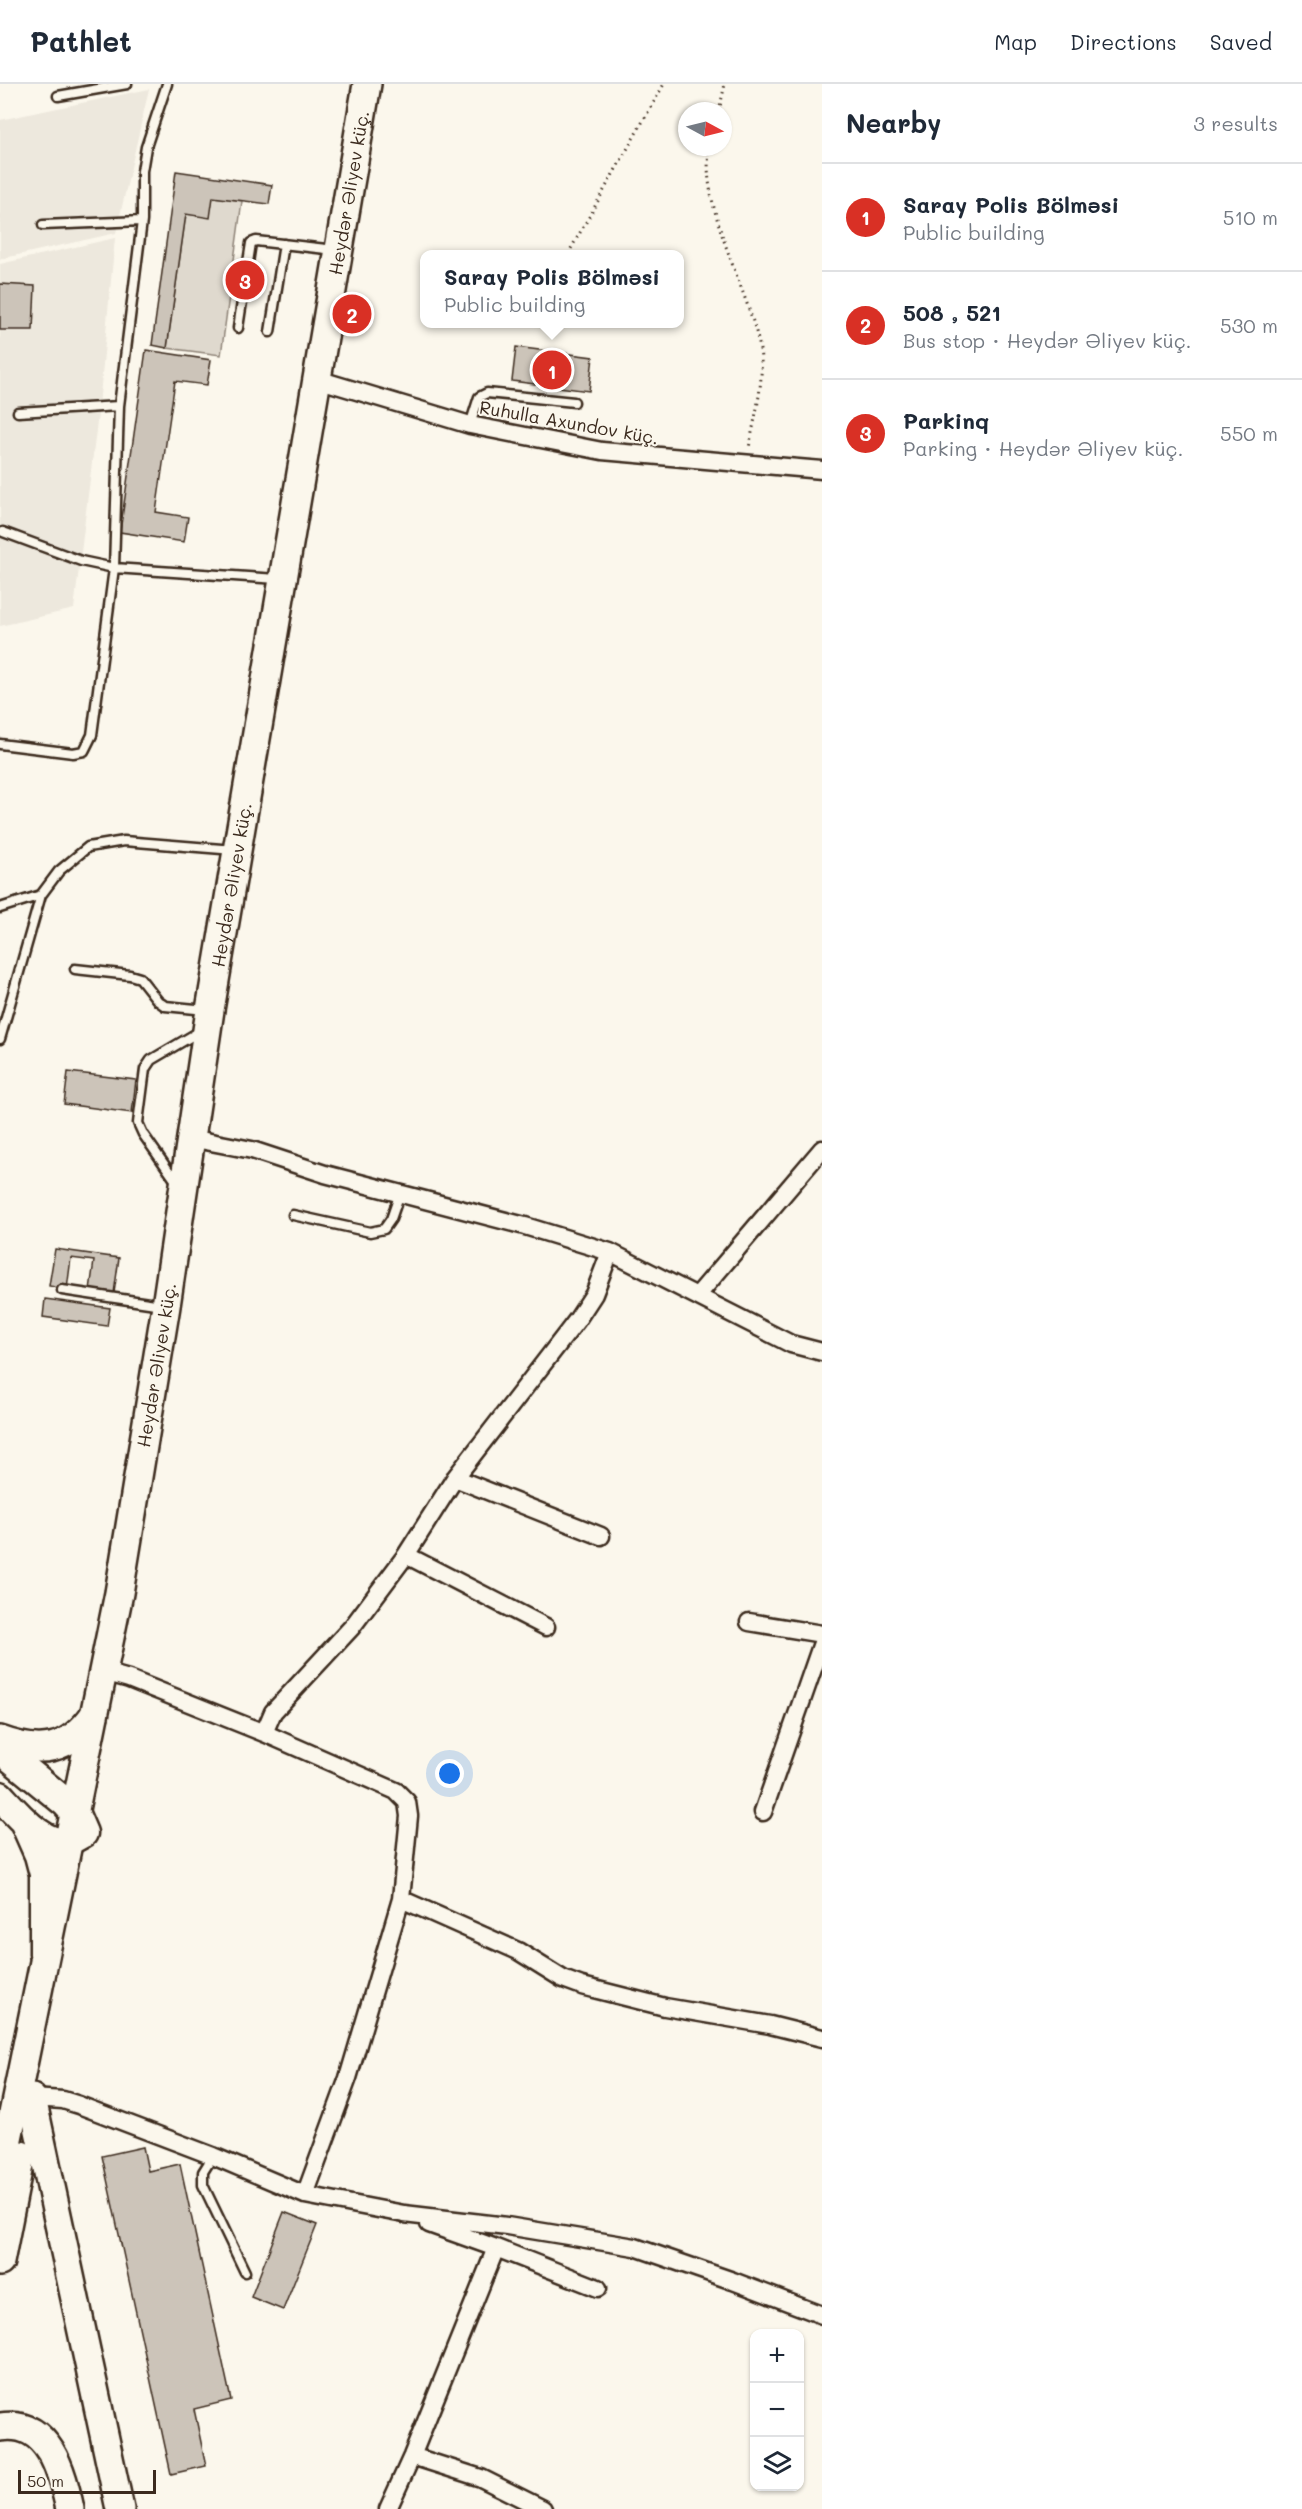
<!DOCTYPE html>
<html lang="en">
<head>
<meta charset="utf-8">
<style>
	:root { --surface:#fff; --page:#f6f6f7; --text:#1f2937; --muted:#747a83; --line:#e0e1e3; --accent:#d93025 }
	body { margin:0; font-family:Mali,sans-serif; background:var(--page); color:var(--text) }
	.controls { position:absolute; right:18px; bottom:18px; display:grid; overflow:hidden; border-radius:12px; box-shadow:0 2px 4px #0004 }
	.controls button { width:54px; height:54px; display:grid; place-items:center; padding:0; border:0; border-bottom:2px solid var(--line); background:var(--surface); color:var(--text); font:30px sans-serif }
	.compass { position:absolute; left:678px; top:18px; width:54px; height:54px; border-radius:50%; background:var(--surface); box-shadow:0 2px 4px #0004; rotate:97deg }
	.scale { position:absolute; left:18px; bottom:15px; width:138px; box-sizing:border-box; padding-left:6px; border:3px solid #3b2a1e; border-top:0; font-size:16px; line-height:21px; white-space:nowrap; color:#3b2a1e; -webkit-text-stroke:4px #fbf7ec; paint-order:stroke }
	.you { position:absolute; left:450px; top:1690px; width:21px; height:21px; margin:-15px; border:4px solid #fff; border-radius:50%; background:#1a73e8; box-shadow:0 0 0 9px #1a73e833 }
	.badge { display:grid; place-items:center; width:39px; height:39px; border-radius:50%; background:var(--accent); color:#fff; font-size:20px; font-weight:700 }
	.pin { position:absolute; translate:-50% -50%; border:3px solid #fff; box-shadow:0 2px 6px #0006 }
	.popup { position:absolute; left:420px; top:166px; width:264px; height:78px; box-sizing:border-box; display:grid; place-content:center; border-radius:12px; background:var(--surface); filter:drop-shadow(0 2px 4px #0005); font-size:20px; white-space:nowrap; color:var(--muted) }
	.popup b { font-size:22px; color:var(--text) }
	.popup::after { content:''; position:absolute; left:50%; top:100%; margin-left:-12px; border:12px solid transparent; border-top-color:var(--surface) }
	.list { margin:0; padding:0; list-style:none }
	h2 { display:flex; justify-content:space-between; align-items:center; height:78px; margin:0; padding:0 24px; font-size:26px }
	h2 small { font-size:20px; font-weight:400; color:var(--muted) }
	.list li { display:grid; grid-template-columns:39px 1fr auto; gap:18px; align-items:center; box-sizing:border-box; height:108px; padding:0 24px; border-top:2px solid var(--line) }
	.list b { display:block; font-size:22px; white-space:nowrap }
	.list p { margin:0; font-size:20px; white-space:nowrap; color:var(--muted) }
	.list em { font-size:20px; font-style:normal; color:var(--muted) }
	.icon { flex:none; width:33px; height:33px; fill:none; stroke:currentColor; stroke-width:2; stroke-linecap:round; stroke-linejoin:round }
	.map { position:relative; flex:none; width:822px; height:2425px; overflow:hidden }
	header { display:flex; align-items:center; gap:36px; box-sizing:border-box; height:84px; padding:0 30px; background:var(--surface); border-bottom:2px solid var(--line) }
	header strong { font-size:28px }
	nav { display:flex; gap:33px; margin-inline-start:auto; font-size:21px }
	main { display:flex }
	aside { flex:1; background:var(--surface) }
	.map>svg:first-child { display:block }
</style>
</head>
<body>
<header>
<strong>Pathlet</strong>
<nav><a>Map</a><a>Directions</a><a>Saved</a></nav>
</header>
<main>
<div class="map">
<svg width="822" height="2425" viewBox="0 0 822 2425">
	<rect width="100%" height="100%" fill="#fbf7ec"/>
	<filter id="ink" filterUnits="userSpaceOnUse"><feTurbulence type="fractalNoise" baseFrequency=".0167" numOctaves="2"/><feDisplacementMap in="SourceGraphic" scale="12" xChannelSelector="R" yChannelSelector="G"/><feConvolveMatrix kernelMatrix="1 2 1 2 8 2 1 2 1" color-interpolation-filters="sRGB"/></filter>
	<g filter="url(#ink)">
		<path fill="#ede8dd" d="M149,5L116,149L0,175V36Z
			M115,154L99,322L74,525L0,542V180Z"/>
		<path fill="#dfd9ce" stroke="#8d8276" stroke-width="1.5" d="M213,113L242,117L221,271L167,264L186,130L209,133Z"/>
		<path fill="#ccc4b9" stroke="#3b2a1e" stroke-width="1.5" d="M176,87L272,101L269,120L213,113L210,134L186,130L167,264L152,261Z
			M0,200L35,202L33,246H0Z
			M516,263L593,273L589,307L512,297Z
			M146,266L211,276L207,301L175,297L156,428L188,433L184,458L120,448Z
			M68,988L136,996L132,1029L64,1020Z
			M55,1165L119,1174L114,1209L90,1206L94,1177L71,1174L67,1205L49,1202Z
			M45,1215L110,1224L107,1242L43,1233Z
			M143,2063L148,2087L180,2080L231,2316L194,2325L206,2382L171,2390L102,2072Z
			M284,2128L317,2141L283,2226L251,2213Z"/>
		<g fill="none" stroke-linecap="round" stroke-linejoin="round">
			<g stroke="#3b2a1e" stroke-width="13">
				<path id="service" d="M58,12L127,0
					M43,141L142,137
					M238,244L251,159L256,157L335,166
					M270,248L284,160
					M18,328L119,322
					M470,341L479,313L487,309L574,318
					M3,448L81,477L114,484L278,495
					M0,660L73,669L84,667L92,651L114,484L119,322L142,137V87L146,63L167,0
					M0,824L41,811L59,787L88,763L124,757L234,766
					M75,885L130,891L140,894L158,917L165,922L206,926
					M0,955L41,811
					M178,1100L143,1050L138,1039L145,985L151,976L202,946
					M293,1131L370,1148L384,1145L391,1135L400,1109
					M62,1206L162,1221
					M213,2072L203,2088V2101L245,2188"/>
			</g>
			<g stroke="#3b2a1e" stroke-width="21">
				<path id="minor" d="M317,295L470,341L602,367L822,386
					M190,1054L252,1066L325,1090L525,1142L610,1168L791,1260L822,1268
					M697,1212L822,1065
					M455,1394L601,1452
					M406,1471L546,1543
					M749,1538L822,1550
					M104,1588L129,1595L264,1649L396,1707L407,1718L409,1732L401,1815L348,1994L305,2111
					M264,1649L273,1628L352,1543L406,1471L455,1394L577,1236L594,1210L610,1168
					M763,1728L822,1559
					M401,1815L518,1867L563,1895L582,1902L665,1923L770,1941L822,1954
					M32,2014L63,2016L79,2021L213,2072L305,2111L404,2130L507,2142L635,2163L733,2197L822,2231
					M496,2164L598,2204
					M412,2372L481,2394L543,2425
					M388,2425L412,2372L496,2164L429,2140"/>
			</g>
			<g stroke="#3b2a1e" stroke-width="32">
				<g id="primary">
					<path d="M0,1656C41,1671 68,1667 94,1631"/>
					<path d="M32,2014L120,2425"/>
					<path id="s1" d="M0,2094L119,1509L166,1222L210,926L367,0"/>
					<path d="M0,2178L21,2071"/>
					<path d="M0,2343C49,2335 62,2388 70,2425"/>
				</g>
			</g>
			<g stroke="#3b2a1e" stroke-width="33">
				<path id="trunk" d="M0,1665L66,1719L74,1728L83,1749C76,1753 68,1758 60,1758C39,1757 14,1727 0,1712
					M24,1737L39,1771L44,1790V1870"/>
			</g>
			<path stroke="#3b2a1e" stroke-width="3" stroke-dasharray="1.5 4.5" stroke-linecap="butt" d="M719,27L725,0
				M710,63C698,119 747,203 759,260C766,294 755,331 749,364
				M568,170L664,0"/>
			<use href="#service" stroke="#fbf7ec" stroke-width="8"/>
			<use href="#minor" stroke="#fbf7ec" stroke-width="16"/>
			<use href="#primary" stroke="#fbf7ec" stroke-width="27"/>
			<use href="#trunk" stroke="#fbf7ec" stroke-width="28"/>
		</g>
	</g>
	<g text-anchor="middle" dominant-baseline="central" stroke-width="4.5" stroke-linejoin="round" paint-order="stroke">
		<g font-size="18" fill="#3b2a1e" stroke="#fbf7ec">
			<text stroke="none"><textPath href="#s1" startOffset="2016">Heydər Əliyev küç.</textPath></text>
			<text transform="translate(569 338) rotate(10)">Ruhulla Axundov küç.</text>
			<text stroke="none"><textPath href="#s1" startOffset="1314">Heydər Əliyev küç.</textPath></text>
			<text stroke="none"><textPath href="#s1" startOffset="828">Heydər Əliyev küç.</textPath></text>
		</g>
	</g>
</svg>
<div class="controls">
<button>+</button>
<button>−</button>
<button><svg class="icon" aria-label="layers" viewBox="0 0 24 24"><path d="M12 4l9 5-9 5-9-5zM3 14l9 5 9-5"/></svg></button>
</div>
<svg class="compass" viewBox="-18 -18 36 36"><path d="M0-13l5 13h-10z" fill="#e53935"/><path d="M0 13l5-13h-10z" fill="#747a83"/></svg>
<div class="scale">50 m</div>
<div class="you"></div>
<div class="pin badge" style="left:552px;top:286px">1</div>
<div class="popup"><b>Saray Polis Bölməsi</b>Public building</div>
<div class="pin badge" style="left:352px;top:230px">2</div>
<div class="pin badge" style="left:245px;top:196px">3</div>
</div>
<aside>
<h2>Nearby<small>3 results</small></h2>
<ul class="list">
<li><span class="badge">1</span><div><b>Saray Polis Bölməsi</b><p>Public building</p></div><em>510 m</em></li>
<li><span class="badge">2</span><div><b>508 , 521</b><p>Bus stop · Heydər Əliyev küç.</p></div><em>530 m</em></li>
<li><span class="badge">3</span><div><b>Parkinq</b><p>Parking · Heydər Əliyev küç.</p></div><em>550 m</em></li>
</ul>
</aside>
</main>
</body>
</html>
